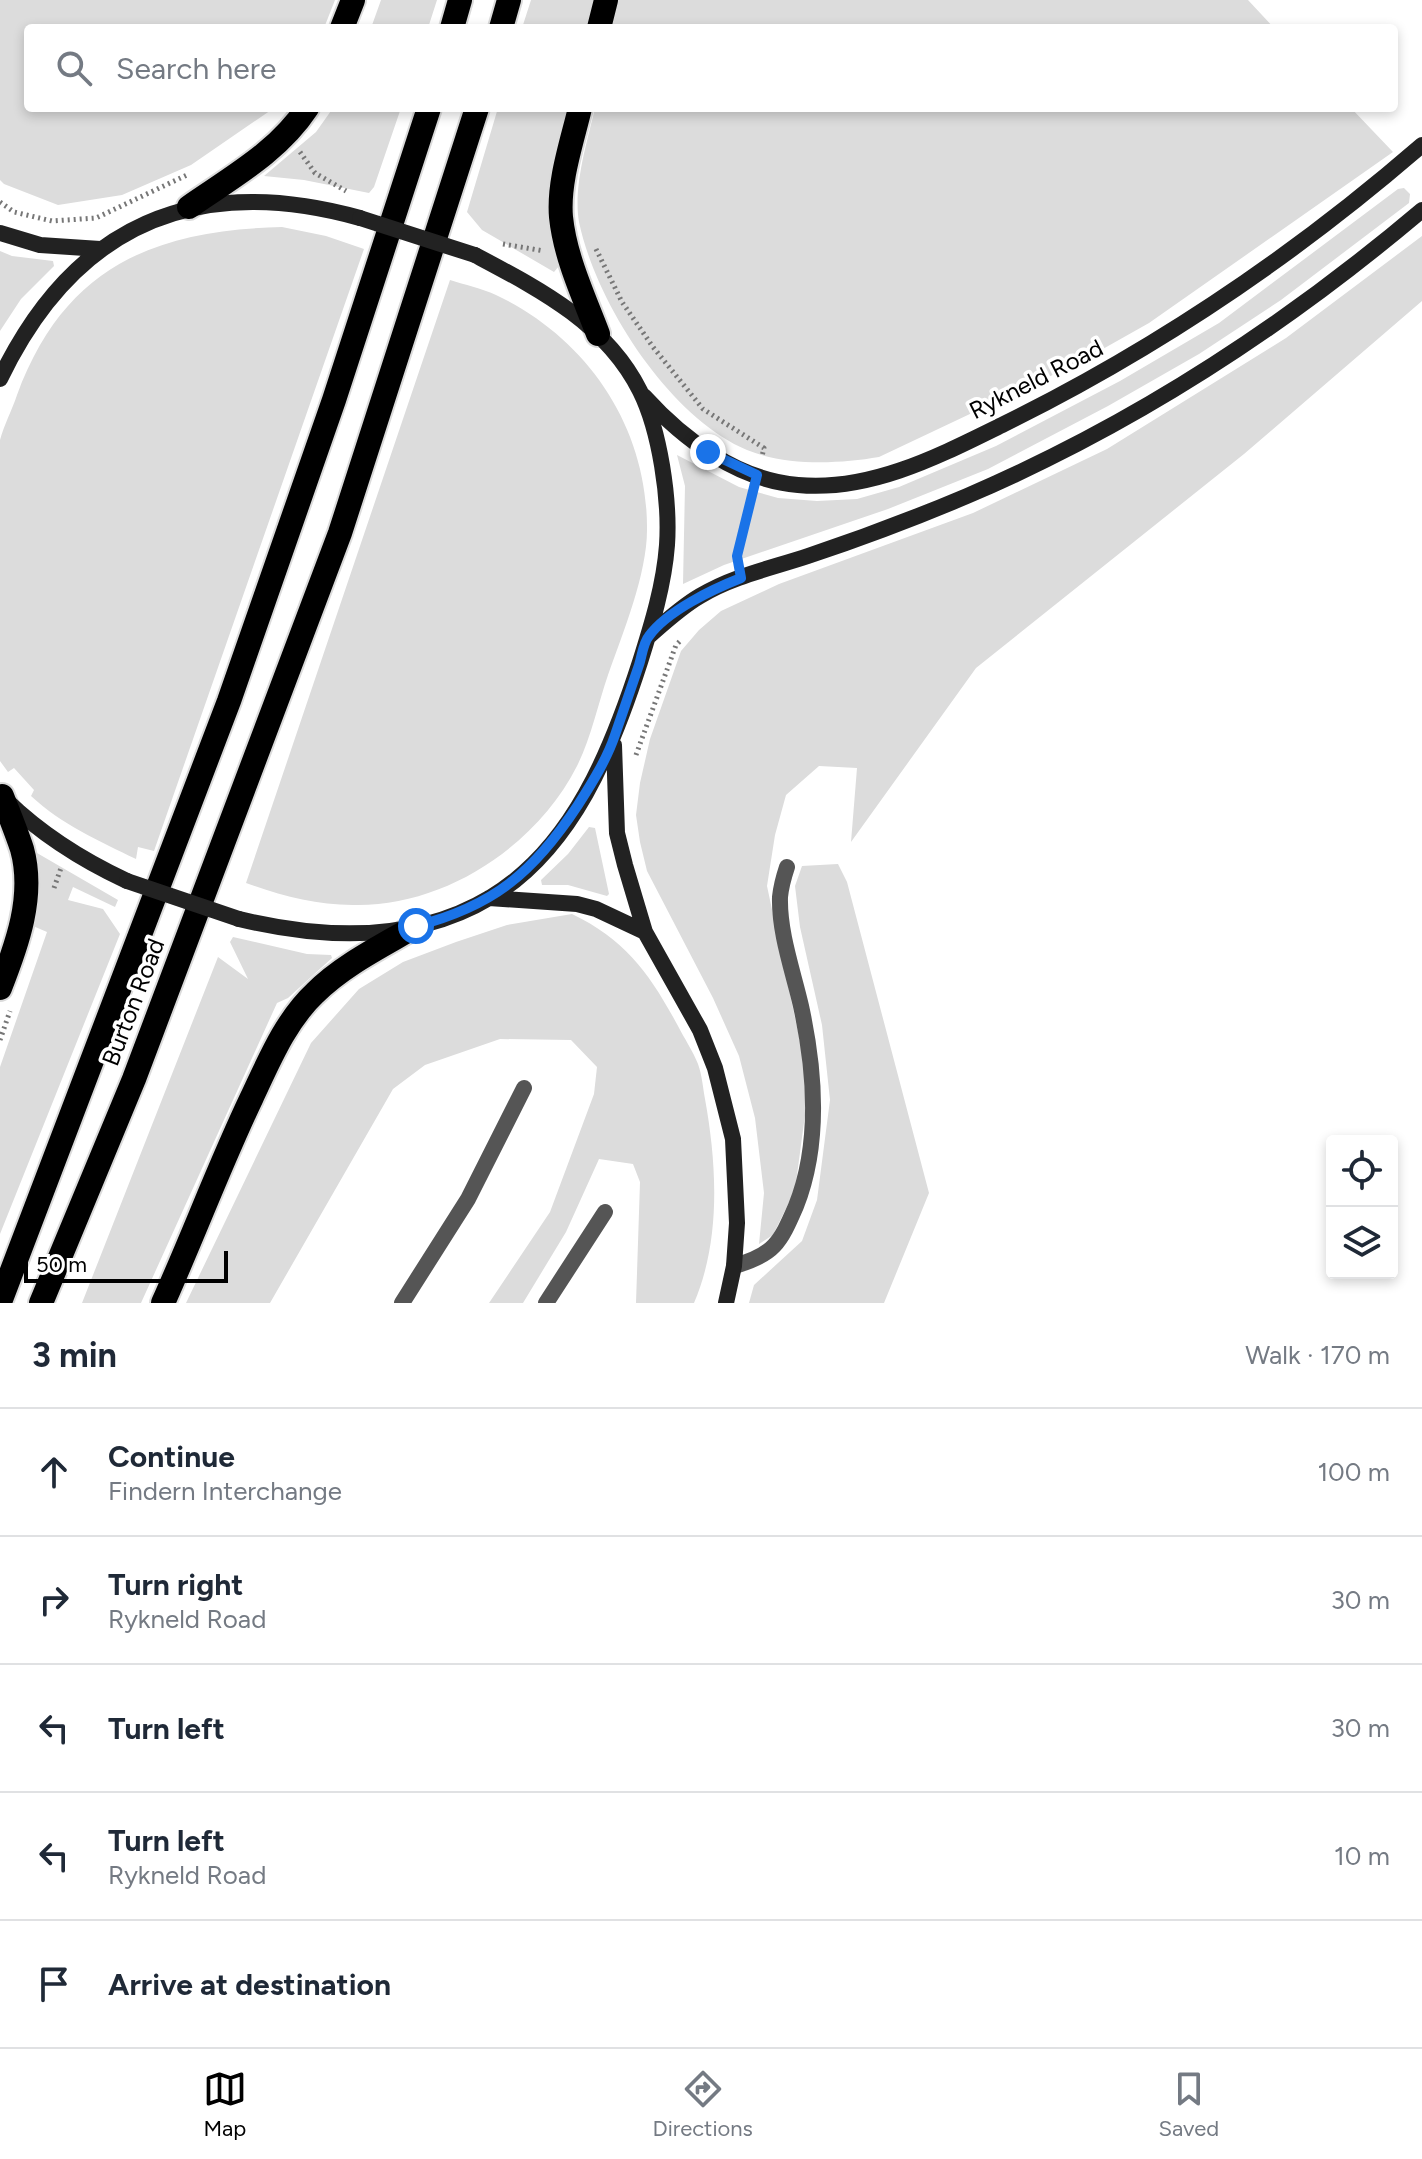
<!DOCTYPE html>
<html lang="en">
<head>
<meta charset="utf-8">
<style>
	:root { --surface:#fff; --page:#f6f6f7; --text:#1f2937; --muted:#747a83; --line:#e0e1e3; --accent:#000 }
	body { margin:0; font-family:Figtree,sans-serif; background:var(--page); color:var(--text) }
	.controls { position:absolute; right:24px; bottom:24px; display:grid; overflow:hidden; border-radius:8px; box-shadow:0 4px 12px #0003 }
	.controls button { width:72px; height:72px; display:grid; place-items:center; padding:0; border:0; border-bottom:2px solid var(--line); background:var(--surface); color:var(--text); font:40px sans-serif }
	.scale { position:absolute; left:24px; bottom:20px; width:204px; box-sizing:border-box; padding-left:8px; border:4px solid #000; border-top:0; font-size:22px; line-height:28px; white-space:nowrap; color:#000; -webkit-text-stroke:6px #fff; paint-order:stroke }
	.stop { position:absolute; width:24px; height:24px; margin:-18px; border:6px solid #1a73e8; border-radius:50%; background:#fff }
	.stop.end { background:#1a73e8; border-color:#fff; box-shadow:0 2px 8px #0008 }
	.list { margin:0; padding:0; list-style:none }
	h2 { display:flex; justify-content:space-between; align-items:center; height:104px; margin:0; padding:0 32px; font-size:34px }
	h2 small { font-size:26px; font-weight:400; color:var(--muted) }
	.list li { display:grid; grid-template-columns:52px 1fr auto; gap:24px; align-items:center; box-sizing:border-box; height:128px; padding:0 32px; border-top:2px solid var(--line) }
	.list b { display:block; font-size:30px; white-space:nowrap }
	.list p { margin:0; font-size:26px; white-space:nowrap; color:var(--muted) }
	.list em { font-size:26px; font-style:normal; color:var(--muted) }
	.icon { flex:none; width:44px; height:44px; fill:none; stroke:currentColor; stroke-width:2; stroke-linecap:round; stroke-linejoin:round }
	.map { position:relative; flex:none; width:1422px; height:1303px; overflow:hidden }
	.search { position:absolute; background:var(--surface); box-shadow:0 4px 12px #0003; left:24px; right:24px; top:24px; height:88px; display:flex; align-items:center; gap:20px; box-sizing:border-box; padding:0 28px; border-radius:8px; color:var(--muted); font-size:30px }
	.sheet { height:744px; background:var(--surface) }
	nav { display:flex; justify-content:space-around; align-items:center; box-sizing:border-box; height:112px; border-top:2px solid var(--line); background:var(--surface); font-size:22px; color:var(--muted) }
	nav a { display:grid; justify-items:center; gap:4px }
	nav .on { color:var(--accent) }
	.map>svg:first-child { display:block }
</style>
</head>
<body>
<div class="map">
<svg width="1422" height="1303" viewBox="0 0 1422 1303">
	<rect width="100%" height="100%" fill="#fff"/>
	<path fill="#dcdcdc" d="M0,0H335L324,28H28V108H274L191,165L122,195L58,205L4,184L0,180Z
		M381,0H437L428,28H371Z
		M531,0H594L588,28H522Z
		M619,0H1248L1274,28H613Z
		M333,108H401L374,187L369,193L304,180L264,176L316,132Z
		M498,108H570L548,208L559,266L554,272L482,230L467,212Z
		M595,108H1351L1393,152L1149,323L1078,363L879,457C838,464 786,466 747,450C669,417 596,303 579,222C573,187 587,142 595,108Z
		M1404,188L1410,194L1409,203L1281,300L1199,354L1108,406L988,469L888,509L724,565L683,584L685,486L677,455L739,487L778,498L817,501L857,499L899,487L996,446L1120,381L1219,323L1398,189Z
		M282,227L326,236L364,249L154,851L138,847L136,859C99,841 61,824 31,796L34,790L14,768L8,772L0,761C0,684 0,608 0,531C0,507 0,462 0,440C4,425 12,410 17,395C64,267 154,230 282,227Z
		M1422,236V301L1244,454L976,668L851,842L857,768L819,766L786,795L775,835L767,886L801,1046L805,1082V1115L795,1190L773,1235L759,1244L764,1193L755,1118L739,1056L713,998L647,871L640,842L636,815L640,783L650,739L681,651L699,630L721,611L779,584L973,513L1107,449L1286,338Z
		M0,251L12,256L53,261L54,266L21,299L0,331Z
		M450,280C465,285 481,288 496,295C587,338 648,427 647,530C647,574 623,633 608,675C598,704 591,738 577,766C537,845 447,905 358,905C319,906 282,896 246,883Z
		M589,827L595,828L609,894L607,896L568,885H542L541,880L568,854Z
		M37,853L118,900L115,907L73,887L68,900L103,909L120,934L0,1234V1067L47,932L33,926V858Z
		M838,864L847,882L929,1193L884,1303H749L754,1285L802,1241L817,1200L830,1100L822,1025L800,927L795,886L802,866Z
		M572,914C626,940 650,974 678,1026C684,1038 693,1051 698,1064C702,1075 703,1088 705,1099C717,1165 721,1240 694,1303H636L640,1182L633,1164L599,1159L566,1232L523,1303H489L550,1212L594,1094L597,1067L571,1040L500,1039L425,1065L393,1089L270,1303H186L311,1043L359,989L403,962L456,942L507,925Z
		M233,937L307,954L331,955L332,958L288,998L277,1003L141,1303H82L218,957L248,979L230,942Z"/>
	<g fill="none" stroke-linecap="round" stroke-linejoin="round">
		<g stroke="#dbdbdb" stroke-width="28">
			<path id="highway" d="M342,28L353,0
				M452,28L460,0
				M501,28L509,0
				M599,28L606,0
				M580,108C572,142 558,182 561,217C565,257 584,297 598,334
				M189,207C232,177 278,152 307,108
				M0,988C17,945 35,896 22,849C16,831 9,814 2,796
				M0,1302L229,701L334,400L429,108
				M41,1303L134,1079L340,533L477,108
				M163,1303C194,1234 220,1164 252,1097C269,1061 286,1020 315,993C343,965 382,946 416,926"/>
		</g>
		<path stroke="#777" stroke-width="5" stroke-dasharray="2 4" stroke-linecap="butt" d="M300,152L315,173L346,191
			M0,202L14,212L52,221L96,218L189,174
			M503,244L544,251
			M596,249L622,302L653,347L703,409L764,448L762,456
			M737,557L751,496
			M636,755L676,645L682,639
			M54,888L61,868
			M0,1040L10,1011"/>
		<path stroke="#555" stroke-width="16" d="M734,1266C774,1255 780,1243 796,1206C821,1143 815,1070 801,1006C793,971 779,933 780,897C781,887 784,876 787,867
			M402,1303L468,1199L524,1088
			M546,1303L605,1212"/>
		<path stroke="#222" stroke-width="16" d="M0,233L40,245L100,249
			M0,379C74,225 195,172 360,218
			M644,396C683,439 737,480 798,485C871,492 941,455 1004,424C1156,349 1294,256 1422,145
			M648,637C665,622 681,607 700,596C733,576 772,568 808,556C862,538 915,518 967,496C1133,425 1285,326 1422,210
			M614,745L617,833L625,865L645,932L700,1030L715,1068L733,1139L737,1223L734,1266L726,1303
			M6,800C42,835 82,860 127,881
			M489,898L577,904L596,909L645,932
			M239,919C322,939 415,943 491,897C573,848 612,749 640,662C652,624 664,585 667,545C670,500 660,431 640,391C606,323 539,289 475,255"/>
		<use href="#highway" stroke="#000" stroke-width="24"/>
		<path stroke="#222" stroke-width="16" d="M360,218L475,255
			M127,881L239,919"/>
	</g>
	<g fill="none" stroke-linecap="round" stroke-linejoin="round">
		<path stroke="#1a73e8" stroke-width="10" d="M416,926C494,906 534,872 578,805C592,783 607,759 615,735C623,711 631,688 639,665C642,656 643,643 649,636C667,611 713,589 741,578L737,556L757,475L708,452"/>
	</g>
	<g text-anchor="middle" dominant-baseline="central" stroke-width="7" stroke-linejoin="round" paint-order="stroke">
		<g font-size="24" fill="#000" stroke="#fff">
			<text transform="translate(1036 379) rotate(-27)">Rykneld Road</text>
			<text transform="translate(133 1002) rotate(-69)">Burton Road</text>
		</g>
	</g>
</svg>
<div class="controls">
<button><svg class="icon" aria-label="locate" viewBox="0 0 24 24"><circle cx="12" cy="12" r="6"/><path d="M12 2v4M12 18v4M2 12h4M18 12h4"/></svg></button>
<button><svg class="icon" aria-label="layers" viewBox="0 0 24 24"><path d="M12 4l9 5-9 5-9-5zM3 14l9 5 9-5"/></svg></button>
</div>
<div class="scale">50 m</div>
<div class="stop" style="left:416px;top:926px"></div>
<div class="stop end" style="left:708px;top:452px"></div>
<div class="search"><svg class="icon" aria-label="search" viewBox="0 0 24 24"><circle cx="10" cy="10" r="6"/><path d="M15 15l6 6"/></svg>Search here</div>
</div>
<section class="sheet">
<h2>3 min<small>Walk · 170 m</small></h2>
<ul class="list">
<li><svg class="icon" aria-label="ahead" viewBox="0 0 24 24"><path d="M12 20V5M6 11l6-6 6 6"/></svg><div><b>Continue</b><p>Findern Interchange</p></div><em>100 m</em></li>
<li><svg class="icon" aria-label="right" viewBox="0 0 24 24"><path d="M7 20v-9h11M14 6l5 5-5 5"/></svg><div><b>Turn right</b><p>Rykneld Road</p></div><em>30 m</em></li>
<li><svg class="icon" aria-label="left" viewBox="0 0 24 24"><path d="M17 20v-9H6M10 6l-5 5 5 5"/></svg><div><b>Turn left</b></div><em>30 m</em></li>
<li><svg class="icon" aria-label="left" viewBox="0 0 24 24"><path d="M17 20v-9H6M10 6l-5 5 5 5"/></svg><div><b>Turn left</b><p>Rykneld Road</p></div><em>10 m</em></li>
<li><svg class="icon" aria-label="arrive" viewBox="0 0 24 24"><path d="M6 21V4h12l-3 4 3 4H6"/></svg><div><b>Arrive at destination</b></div></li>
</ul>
</section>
<nav>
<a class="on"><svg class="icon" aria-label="map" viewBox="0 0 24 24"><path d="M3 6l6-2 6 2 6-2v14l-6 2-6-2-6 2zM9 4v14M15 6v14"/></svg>Map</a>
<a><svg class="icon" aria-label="directions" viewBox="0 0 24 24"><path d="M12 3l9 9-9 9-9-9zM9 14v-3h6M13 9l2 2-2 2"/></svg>Directions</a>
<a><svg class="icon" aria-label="saved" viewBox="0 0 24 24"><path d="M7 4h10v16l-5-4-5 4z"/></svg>Saved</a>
</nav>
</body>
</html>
